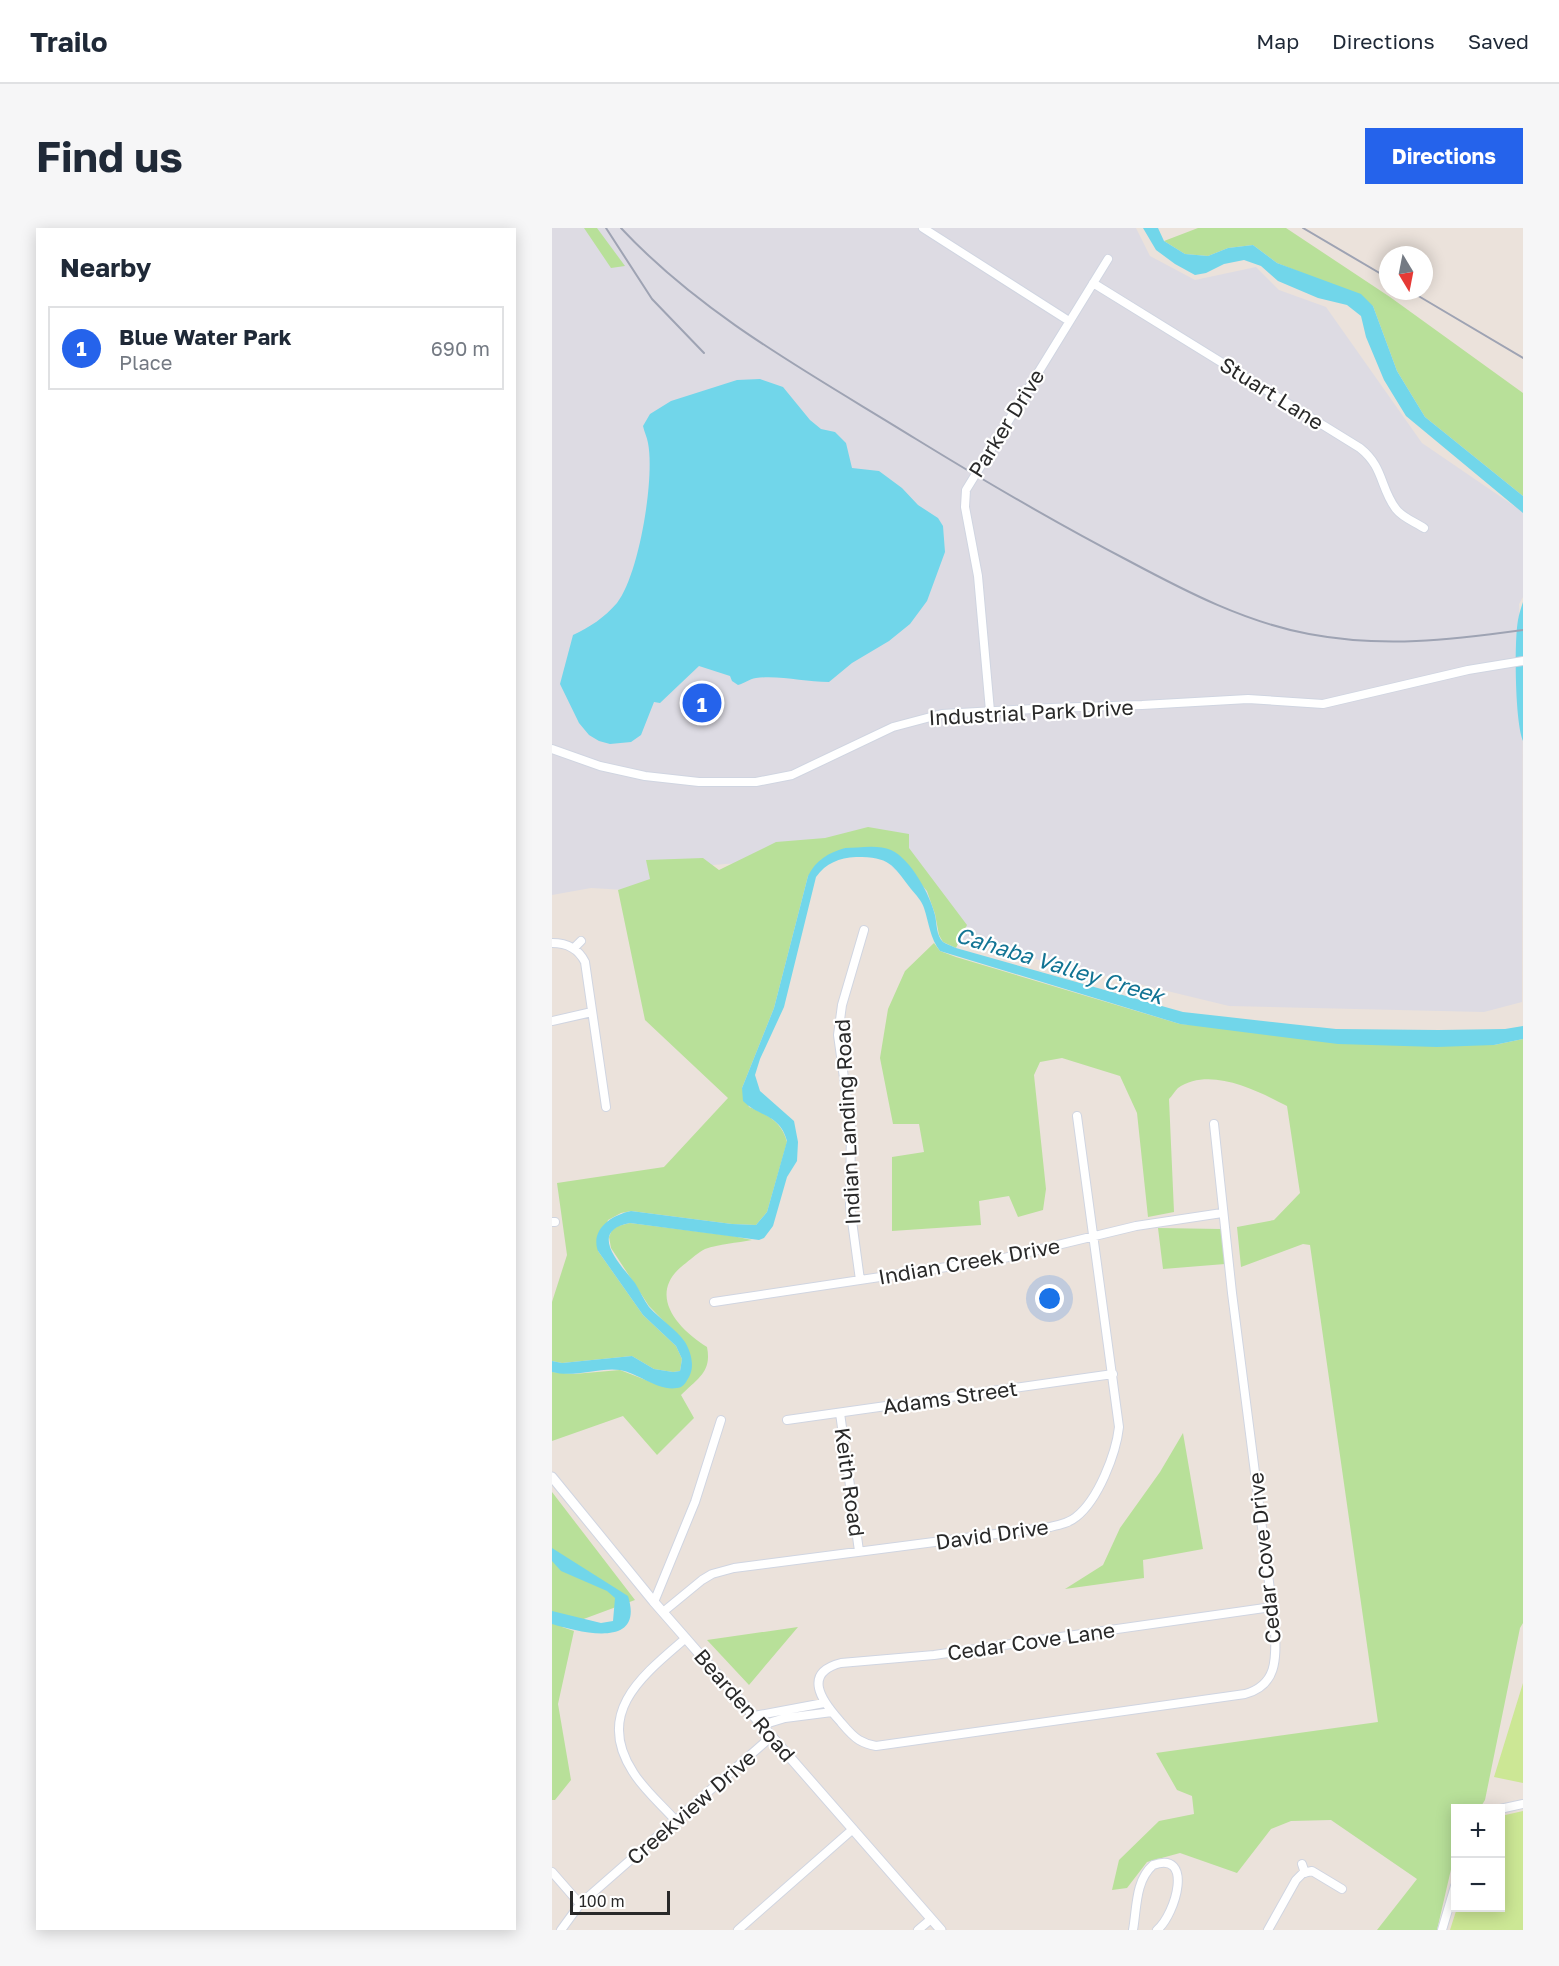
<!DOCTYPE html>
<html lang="en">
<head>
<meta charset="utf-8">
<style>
	:root { --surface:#fff; --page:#f6f6f7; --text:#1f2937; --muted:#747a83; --line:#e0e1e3; --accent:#2563eb }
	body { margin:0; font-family:"Golos Text",sans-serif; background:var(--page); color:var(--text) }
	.controls { position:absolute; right:18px; bottom:18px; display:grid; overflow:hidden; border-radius:0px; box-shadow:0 3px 15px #0003 }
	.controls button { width:54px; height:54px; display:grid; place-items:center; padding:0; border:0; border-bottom:2px solid var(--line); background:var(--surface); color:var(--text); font:30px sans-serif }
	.compass { position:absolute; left:827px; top:18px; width:54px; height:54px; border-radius:50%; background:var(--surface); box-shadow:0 3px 15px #0003; rotate:170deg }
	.scale { position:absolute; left:18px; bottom:15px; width:100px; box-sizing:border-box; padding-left:6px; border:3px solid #292929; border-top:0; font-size:16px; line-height:21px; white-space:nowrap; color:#292929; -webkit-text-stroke:4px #fff; paint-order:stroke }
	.you { position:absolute; left:498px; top:1071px; width:21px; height:21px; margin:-15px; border:4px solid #fff; border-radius:50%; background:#1a73e8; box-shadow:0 0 0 9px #1a73e833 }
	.badge { display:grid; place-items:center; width:39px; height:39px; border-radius:50%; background:var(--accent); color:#fff; font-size:20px; font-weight:700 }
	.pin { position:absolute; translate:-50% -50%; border:3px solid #fff; box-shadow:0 2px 6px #0006 }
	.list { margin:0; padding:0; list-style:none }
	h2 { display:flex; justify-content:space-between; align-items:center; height:78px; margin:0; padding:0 24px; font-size:26px }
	h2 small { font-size:20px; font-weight:400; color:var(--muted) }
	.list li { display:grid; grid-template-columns:39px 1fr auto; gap:18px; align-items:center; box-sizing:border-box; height:84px; margin:0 12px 12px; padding:0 12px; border:2px solid var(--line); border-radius:0px }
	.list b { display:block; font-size:22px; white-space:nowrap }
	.list p { margin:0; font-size:20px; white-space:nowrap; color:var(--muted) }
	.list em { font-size:20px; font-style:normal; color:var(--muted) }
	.map { position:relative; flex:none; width:971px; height:1702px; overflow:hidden; border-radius:0px }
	header { display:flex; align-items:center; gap:36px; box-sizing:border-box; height:84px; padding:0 30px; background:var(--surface); border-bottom:2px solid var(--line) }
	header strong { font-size:28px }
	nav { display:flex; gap:33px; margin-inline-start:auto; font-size:21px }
	.intro { display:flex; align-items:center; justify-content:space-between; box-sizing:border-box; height:144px; padding:0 36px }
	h1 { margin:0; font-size:42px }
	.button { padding:15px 27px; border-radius:0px; background:var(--accent); color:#fff; font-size:21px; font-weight:700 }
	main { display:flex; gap:36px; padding:0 36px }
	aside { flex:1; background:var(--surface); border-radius:0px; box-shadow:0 3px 15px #0003 }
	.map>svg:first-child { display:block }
</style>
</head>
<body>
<header>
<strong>Trailo</strong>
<nav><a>Map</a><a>Directions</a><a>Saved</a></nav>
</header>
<div class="intro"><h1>Find us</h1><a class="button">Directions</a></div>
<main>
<aside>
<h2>Nearby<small></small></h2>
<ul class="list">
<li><span class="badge">1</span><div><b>Blue Water Park</b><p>Place</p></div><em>690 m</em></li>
</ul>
</aside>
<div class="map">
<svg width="971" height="1702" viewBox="0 0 971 1702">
	<rect width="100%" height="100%" fill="#ebe2db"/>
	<path fill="#dddbe3" d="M0,0H584L598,28L643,52L704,39L727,62L774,79L870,215L971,284V369L967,376L968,408H971L970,774L932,784L677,778L406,712L381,679L325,624L161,637L124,665L39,660L0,667Z"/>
	<path fill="#b8e099" d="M32,0H45L73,38L59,40Z
		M646,0H734L838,69L971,165V268L873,189L845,143L821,78L755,47L725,35L701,17L676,20L656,28L633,26L612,13Z
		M316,599L357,606V620L415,697L404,720L391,714L387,707L383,686L375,663L340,623L293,620L256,648L222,780L190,860L197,879C215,886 230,894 235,914L215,984L204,997L180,996L79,983L69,985L56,992L46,1023L91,1087L124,1118L130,1131L128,1143L121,1144L102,1141L80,1128L10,1135L0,1133V1074L15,1027L5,955L112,939L176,870L93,792L66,662L98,651L94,632L151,630L167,642L224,614L273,610Z
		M382,715L388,723L404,729L628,796L942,817L971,811V1395L968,1400L933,1572L928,1580H903V1624L885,1702H825L865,1651L779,1592L739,1593L719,1601L685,1645L628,1625L595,1634L575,1660L560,1662L567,1632L607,1593L642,1586L640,1568L625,1562L604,1525L826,1494L758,1017L751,1016L689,1039L685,999L722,992L748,965L735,878C706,863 658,838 626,860C623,863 620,868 617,871L622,984L596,989L585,885L568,848L510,830L488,834L482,847L494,961L491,982L466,989L457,968L427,973L429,997L340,1003V929L372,924L367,896H341L328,830L336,781L353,743Z
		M78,995L181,1008L200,1012C185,1015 167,1016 153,1021C147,1024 140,1030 134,1035C94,1064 123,1099 155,1119C160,1144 146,1150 129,1167L142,1190L105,1227L71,1188L0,1213V1144L22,1146L68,1142L112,1159H128L132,1114L97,1078L59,1020L57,1009L60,1002L66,998Z
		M606,1000L669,1001L673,1036L611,1041Z
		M631,1205L651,1321L591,1332L592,1350L513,1361L551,1337L568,1300L608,1244Z
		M0,1264L83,1372L10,1399L22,1403L6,1476L19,1552L3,1572H0Z
		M246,1399L197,1457L155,1412Z"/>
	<path fill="#cce795" d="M971,1455V1555L942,1549Z
		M971,1583V1702H898L905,1680H948L949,1588Z"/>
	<path fill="#71d6ea" d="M591,0H606L612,13L633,26L656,28L676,20L701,17L725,35L809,66L821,78L845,143L873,189L971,268V285L854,188L832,152L814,109L809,88L795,77L766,70L726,53L709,38L692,32L672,36L654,45L643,47L623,36L604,22Z
		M208,151L231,159L258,192L269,201L283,204L294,215L300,240L327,243L350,260L366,277L386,290L391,298L393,324L375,373L358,396L337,413L300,435L277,454C253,454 228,447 204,450C197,451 193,455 186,457L180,453L178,448L147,438L108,475L102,474L89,507L79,514L58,516L47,513L37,507L27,495L8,456L21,407C38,399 52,390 65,375C87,347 103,250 96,215C95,209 92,203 91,198L98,186L119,173L185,152Z
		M971,374V513C963,495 962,414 966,392C967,386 969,380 971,374Z
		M293,620C306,620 326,616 339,622C359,631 378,667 383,687C385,696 384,707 391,714C394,716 400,718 404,720L631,784L784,801L887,802L953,801L971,798V811L942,817L885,819L786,816L628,796L388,723C378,710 377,695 372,680C370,673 364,667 359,661C340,636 338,629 304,629C287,630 274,635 264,649L232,779L208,831L203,847L208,863L242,893L246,914L245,933L235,949L221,998L212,1010L207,1012L78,995C35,1003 68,1036 83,1055C88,1063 92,1072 97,1079C108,1091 124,1101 133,1114C139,1124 143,1138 137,1149C135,1152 133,1157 129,1159C109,1166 87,1145 68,1142C47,1139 23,1150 0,1144V1133L10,1135L80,1128L102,1141L121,1144L128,1143L130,1131L124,1118L91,1087L46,1023C38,1001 60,987 79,983L180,996L204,997L215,984L235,913C228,886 207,889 191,873L190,860L222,780L256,648C264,632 276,625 293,620Z
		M0,1320L76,1368C93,1422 27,1404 0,1396V1383L49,1395L61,1393L63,1370L55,1363L9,1343L0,1333Z"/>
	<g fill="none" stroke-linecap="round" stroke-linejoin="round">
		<g stroke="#d0d5e1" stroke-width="10">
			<path id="minor" d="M371,0L517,93
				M541,55L808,220C832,239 828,260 844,281C851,290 863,294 872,300
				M438,483L426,348L413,279L414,262L556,31
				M0,521L48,538L93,548L147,554H204L240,547L341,499L390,486L499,480L590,477L696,471L771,476L916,442L971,433
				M0,715C15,715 26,720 33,734L54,879
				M22,720L29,713
				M0,793L40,784
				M662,896L680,1065L723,1401C724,1430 726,1457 693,1466L324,1518C318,1517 312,1515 307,1512C299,1507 293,1499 287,1492C270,1473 250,1445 289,1435L382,1427L720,1379
				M0,994H3
				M308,1052L298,978L299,900L286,807L290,777L312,702
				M162,1074L448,1031L584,998L670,985
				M288,1185L307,1323
				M235,1192L561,1146
				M102,1374L143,1274L169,1192
				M111,1384L150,1352L160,1346L182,1340L498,1299C507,1297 517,1295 524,1289C546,1272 564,1226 567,1199L525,888
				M202,1488L272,1475
				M210,1497L233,1490L280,1484
				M948,1581L971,1576
				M124,1593C110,1577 92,1562 81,1544C42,1484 91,1447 134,1410
				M750,1636L753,1645
				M0,1644L28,1676
				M9,1702L28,1676L220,1508
				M186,1702L301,1601
				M366,1702L379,1691
				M581,1702C585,1680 583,1653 601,1637C642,1622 624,1686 605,1702
				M716,1702L744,1652L751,1645L760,1643L790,1661
				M890,1702L903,1658"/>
		</g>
		<g stroke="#d0d5e1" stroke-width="11">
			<path id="tertiary" d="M0,1249L102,1374L389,1702"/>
		</g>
		<use href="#minor" stroke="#fff" stroke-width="8"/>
		<use href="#tertiary" stroke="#fff" stroke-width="9"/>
		<path stroke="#9ea3b3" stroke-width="2" d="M54,0L100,71L152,125
			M69,0C152,89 261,147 364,211C434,254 504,295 577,333C635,364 693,394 757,406C831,420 898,412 971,402
			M751,0L836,50
			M858,63L971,130"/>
	</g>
	<g text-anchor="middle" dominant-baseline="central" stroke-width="4.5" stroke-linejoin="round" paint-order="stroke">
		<g font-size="21" fill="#292929" stroke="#fff">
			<text transform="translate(720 165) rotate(32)">Stuart Lane</text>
			<text transform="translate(454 195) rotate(-58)">Parker Drive</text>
			<text transform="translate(479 484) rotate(-3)">Industrial Park Drive</text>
			<text transform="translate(295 894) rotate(-93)">Indian Landing Road</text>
			<text transform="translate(417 1033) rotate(-10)">Indian Creek Drive</text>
			<text transform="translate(398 1169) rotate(-8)">Adams Street</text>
			<text transform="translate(298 1254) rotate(82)">Keith Road</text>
			<text transform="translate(440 1306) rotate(-8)">David Drive</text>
			<text transform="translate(712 1330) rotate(-96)">Cedar Cove Drive</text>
			<text transform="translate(479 1413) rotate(-8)">Cedar Cove Lane</text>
			<text transform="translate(193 1477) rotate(49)">Bearden Road</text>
			<text transform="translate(139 1579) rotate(-41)">Creekview Drive</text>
		</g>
		<g font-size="22" font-style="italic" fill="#127494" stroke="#fff">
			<text transform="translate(508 737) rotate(17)">Cahaba Valley Creek</text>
		</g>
	</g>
</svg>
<div class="controls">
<button>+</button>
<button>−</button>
</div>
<svg class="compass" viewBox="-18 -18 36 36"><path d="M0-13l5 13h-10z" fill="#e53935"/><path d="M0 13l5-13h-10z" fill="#747a83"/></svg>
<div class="scale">100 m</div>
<div class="you"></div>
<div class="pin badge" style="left:150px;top:475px">1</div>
</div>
</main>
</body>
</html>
